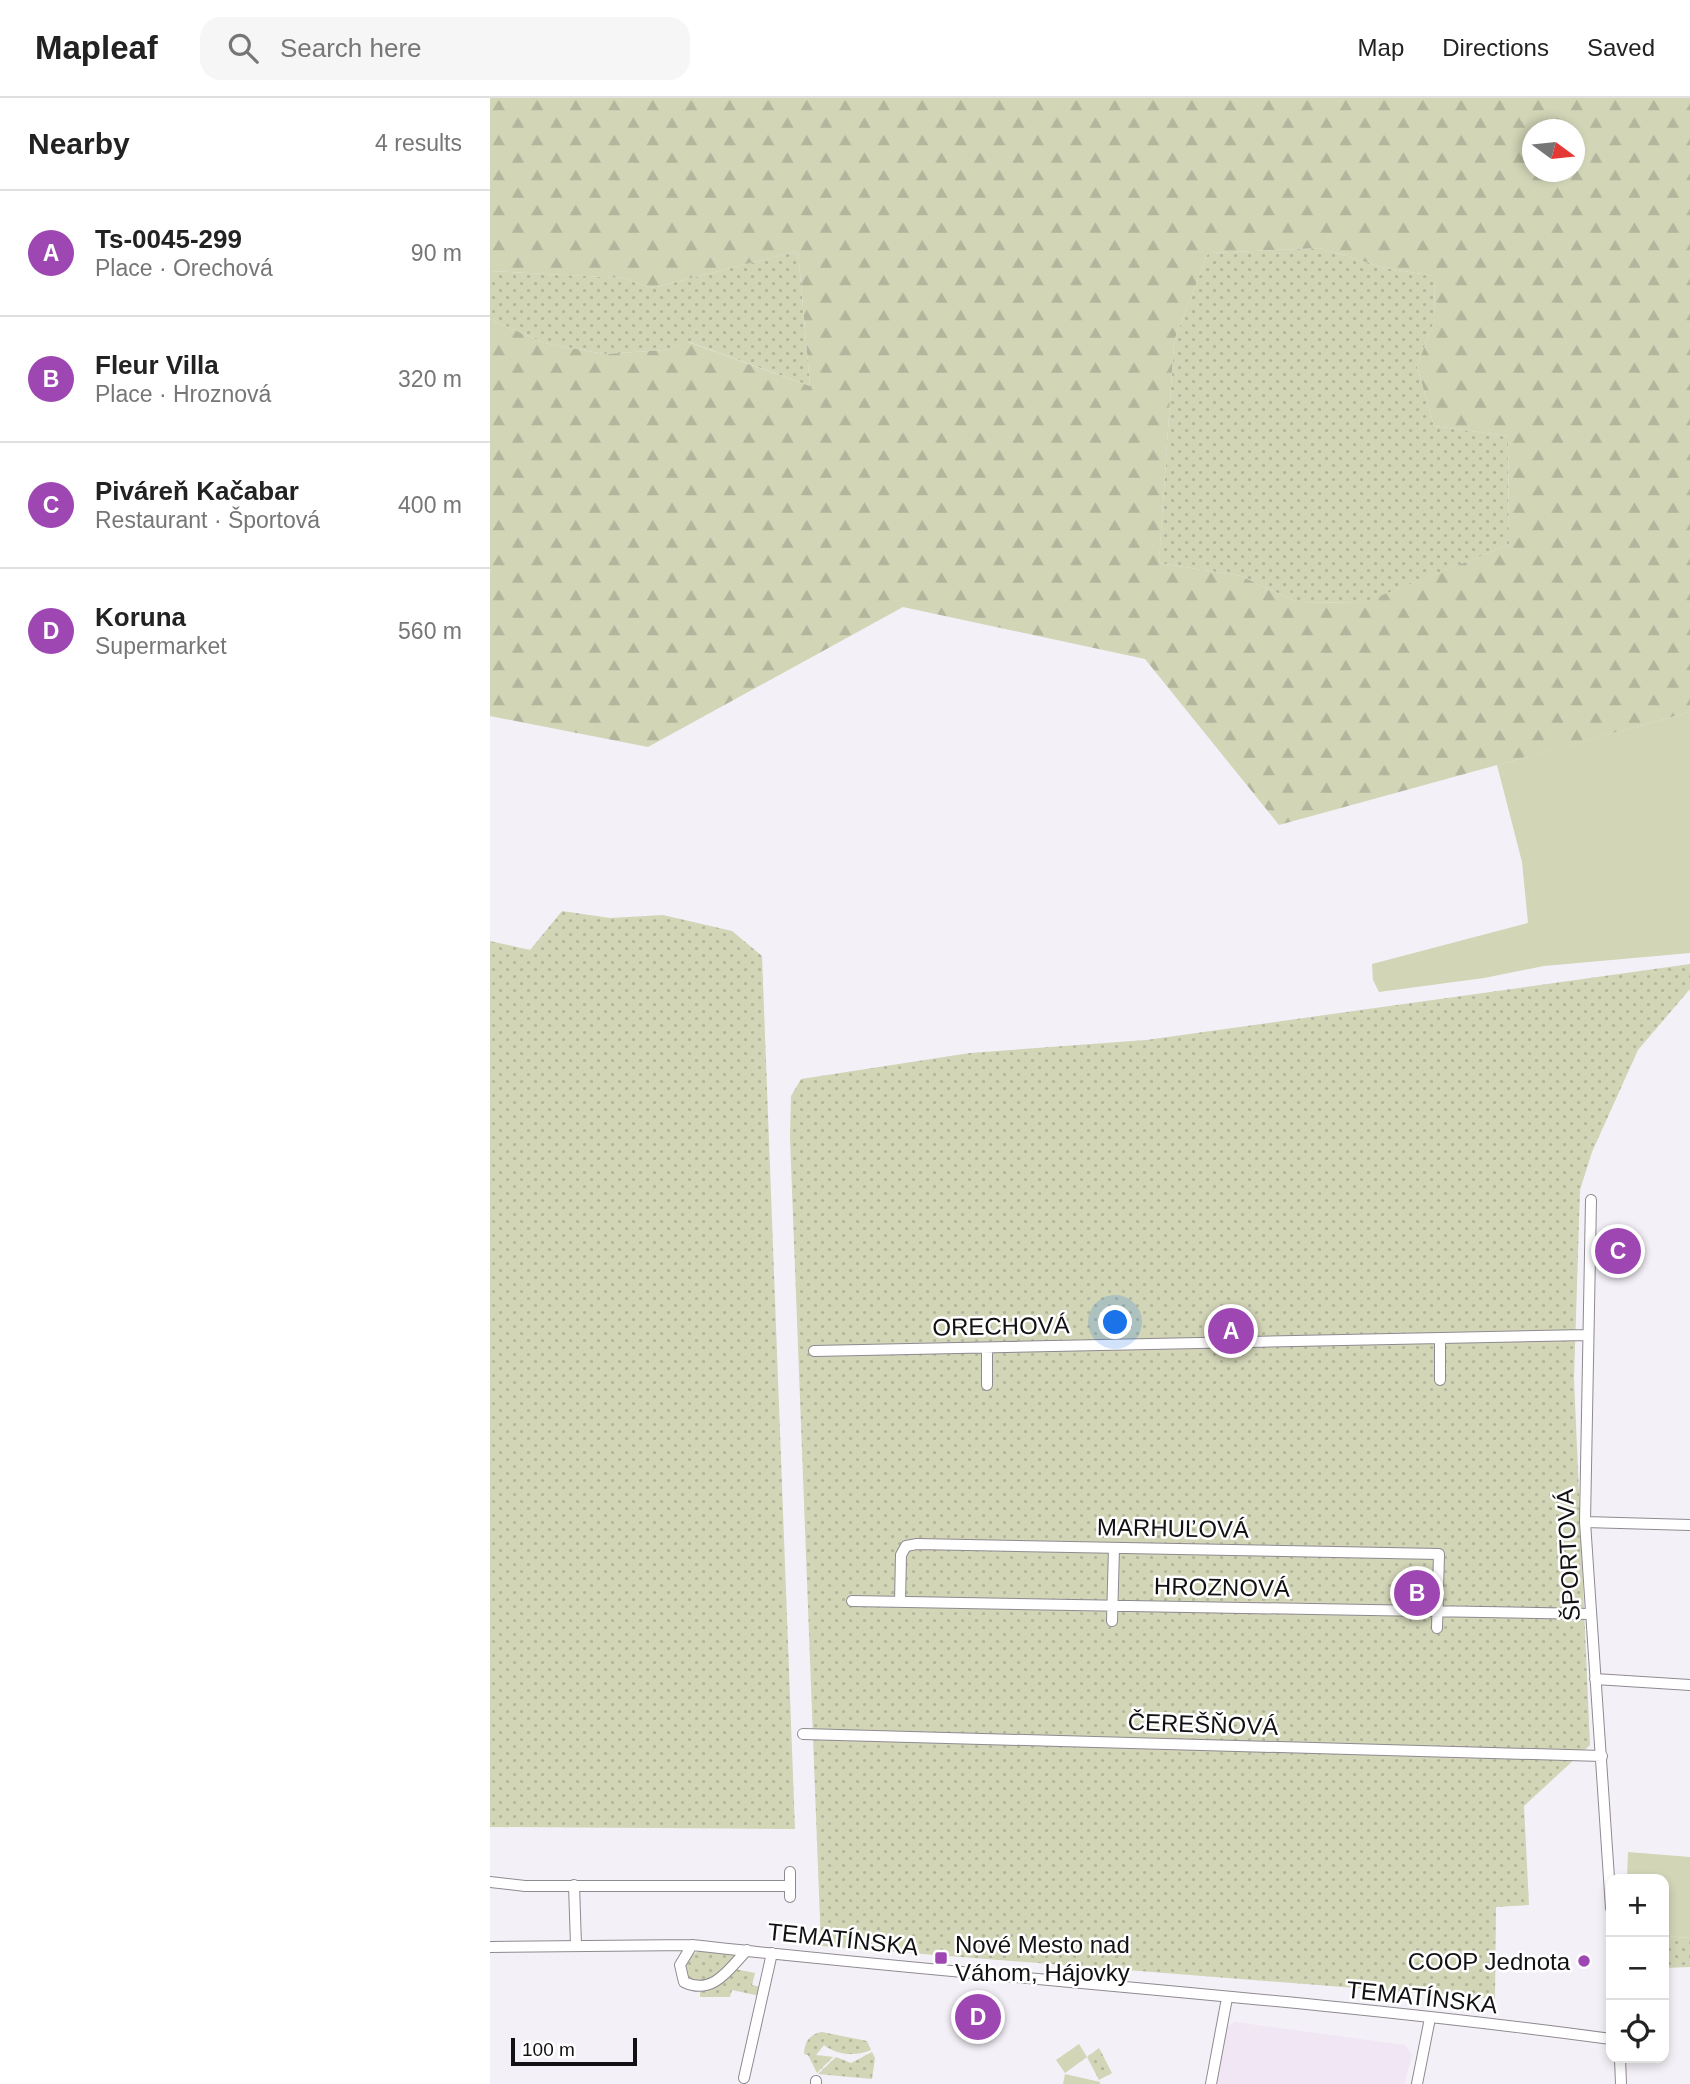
<!DOCTYPE html>
<html lang="en">
<head>
<meta charset="utf-8">
<style>
	:root { --surface:#fff; --page:#f6f6f6; --text:#222; --muted:#767676; --line:#e0e0e0; --accent:#9e46b2 }
	body { margin:0; font-family:Helvetica,sans-serif; background:var(--page); color:var(--text) }
	.controls { position:absolute; right:21px; bottom:21px; display:grid; overflow:hidden; border-radius:14px; box-shadow:0 4px 10px #0003 }
	.controls button { width:63px; height:63px; display:grid; place-items:center; padding:0; border:0; border-bottom:2px solid var(--line); background:var(--surface); color:var(--text); font:35px sans-serif }
	.compass { position:absolute; left:1032px; top:21px; width:63px; height:63px; border-radius:50%; background:var(--surface); box-shadow:0 4px 10px #0003; rotate:105deg }
	.scale { position:absolute; left:21px; bottom:18px; width:126px; box-sizing:border-box; padding-left:7px; border:4px solid #121113; border-top:0; font-size:19px; line-height:24px; white-space:nowrap; color:#121113; -webkit-text-stroke:5px #fff; paint-order:stroke }
	.you { position:absolute; left:626px; top:1225px; width:24px; height:24px; margin:-18px; border:5px solid #fff; border-radius:50%; background:#1a73e8; box-shadow:0 0 0 10px #1a73e833 }
	.badge { display:grid; place-items:center; width:46px; height:46px; border-radius:50%; background:var(--accent); color:#fff; font-size:23px; font-weight:700 }
	.pin { position:absolute; translate:-50% -50%; border:4px solid #fff; box-shadow:0 2px 7px #0006 }
	.list { margin:0; padding:0; list-style:none }
	h2 { display:flex; justify-content:space-between; align-items:center; height:91px; margin:0; padding:0 28px; font-size:30px }
	h2 small { font-size:23px; font-weight:400; color:var(--muted) }
	.list li { display:grid; grid-template-columns:46px 1fr auto; gap:21px; align-items:center; box-sizing:border-box; height:126px; padding:0 28px; border-top:2px solid var(--line) }
	.list b { display:block; font-size:26px; white-space:nowrap }
	.list p { margin:0; font-size:23px; white-space:nowrap; color:var(--muted) }
	.list em { font-size:23px; font-style:normal; color:var(--muted) }
	.icon { flex:none; width:38px; height:38px; fill:none; stroke:currentColor; stroke-width:2; stroke-linecap:round; stroke-linejoin:round }
	.map { position:relative; flex:none; width:1200px; height:1986px; overflow:hidden }
	header { display:flex; align-items:center; gap:42px; box-sizing:border-box; height:98px; padding:0 35px; background:var(--surface); border-bottom:2px solid var(--line) }
	header strong { font-size:33px }
	nav { display:flex; gap:38px; margin-inline-start:auto; font-size:24px }
	.search { width:490px; height:63px; background:var(--page); display:flex; align-items:center; gap:18px; box-sizing:border-box; padding:0 24px; border-radius:21px; color:var(--muted); font-size:26px }
	main { display:flex }
	aside { flex:1; background:var(--surface) }
	.map>svg:first-child { display:block }
</style>
</head>
<body>
<header>
<strong>Mapleaf</strong>
<div class="search"><svg class="icon" aria-label="search" viewBox="0 0 24 24"><circle cx="10" cy="10" r="6"/><path d="M15 15l6 6"/></svg>Search here</div>
<nav><a>Map</a><a>Directions</a><a>Saved</a></nav>
</header>
<main>
<aside>
<h2>Nearby<small>4 results</small></h2>
<ul class="list">
<li><span class="badge">A</span><div><b>Ts-0045-299</b><p>Place · Orechová</p></div><em>90 m</em></li>
<li><span class="badge">B</span><div><b>Fleur Villa</b><p>Place · Hroznová</p></div><em>320 m</em></li>
<li><span class="badge">C</span><div><b>Piváreň Kačabar</b><p>Restaurant · Športová</p></div><em>400 m</em></li>
<li><span class="badge">D</span><div><b>Koruna</b><p>Supermarket</p></div><em>560 m</em></li>
</ul>
</aside>
<div class="map">
<svg width="1200" height="1986" viewBox="0 0 1200 1986">
	<defs>
		<pattern id="grass-dots" width="8" height="8" patternUnits="userSpaceOnUse" patternTransform="scale(1.75)"><rect width="8" height="8" fill="#d2d5b6"/><path d="M2 2h.1M6 6h.1" fill="none" stroke="#b3b69c" stroke-width="1.8" stroke-linecap="round"/></pattern>
		<pattern id="forest-firs" width="22" height="20" patternUnits="userSpaceOnUse" patternTransform="scale(1.75)"><rect width="22" height="20" fill="#d2d5b6"/><path d="M5 1l3.5 6h-7zM16 11l3.5 6h-7z" fill="#b3b69c"/></pattern>
	</defs>
	<rect width="100%" height="100%" fill="#f4f0f7"/>
	<path fill="#f0e6f4" d="M745,1924L915,1947L922,1957L914,1986H725L735,1930Z"/>
	<path fill="url(#grass-dots)" d="M830,150L895,170L944,178L945,221L927,268L944,328L1018,338L1019,447L873,505L807,504L751,478L669,465L684,243L718,155Z
		M308,153L320,288L199,244L174,252L114,256L54,245L0,221V173L134,180L162,190Z
		M72,813L120,820L173,817L242,833L272,858L305,1731L0,1729V843L40,852Z
		M1200,866V891L1148,952L1102,1054L1090,1092L1084,1281L1100,1647L1034,1708L1039,1807L1006,1809L1005,1901L331,1848L300,1040L301,998L311,981L480,955L656,942Z
		M1174,1838L1200,1840V1869L1174,1870Z
		M209,1853L241,1854L245,1859L218,1884H204L197,1877L195,1868L201,1857Z
		M245,1871L265,1875L262,1887L271,1889L270,1898L242,1892L240,1899H210V1894L228,1888Z
		M332,1934L377,1943L381,1952C367,1958 348,1958 334,1947L326,1957L343,1959L327,1975L318,1957L314,1956C314,1944 320,1936 332,1934Z
		M609,1950L622,1975L609,1982L597,1959Z
		M382,1954L385,1960L382,1981L328,1976L346,1959L361,1965Z"/>
	<path fill="url(#forest-firs)" fill-rule="evenodd" d="M0,0H1200V614L789,727L655,561L413,509L158,649L0,618V221L54,245L114,256L174,252L198,244L320,288L308,153L162,190L134,180L0,173ZM1042,32H1084V74H1042ZM830,150L895,170L944,178L945,221L927,268L944,328L1018,338L1019,447L872,505L807,504L751,478L669,465L684,243L718,155Z"/>
	<path fill="#d2d5b6" d="M1200,614V855L1054,868L994,880L889,894L883,882L882,866L1038,825L1032,764L1007,667Z
		M1138,1754L1200,1759V1840L1174,1838V1781H1137Z
		M589,1946L597,1959L575,1975L566,1962Z
		M575,1976L610,1984V1986H573Z"/>
	<g fill="none" stroke-linecap="round" stroke-linejoin="round">
		<g stroke="#8f8a91" stroke-width="12">
			<path id="minor" d="M1101,1102L1095,1424L1121,1810
				M950,1240V1282
				M497,1250V1287
				M324,1253L1097,1237
				M1095,1424L1200,1427
				M362,1503L1101,1516
				M410,1504L411,1457L416,1448L427,1446L949,1456L947,1530
				M622,1523L624,1450
				M1105,1581L1200,1587
				M313,1636L1112,1658
				M0,1784L35,1788H300
				M84,1787L86,1847
				M300,1799V1774
				M0,1849L202,1847
				M257,1852C239,1871 223,1898 194,1884L190,1867L202,1847C508,1881 816,1900 1121,1941
				M1130,1960L1131,1986
				M254,1980L282,1855
				M326,1983V1986
				M721,1986L737,1900
				M927,1986L940,1920"/>
		</g>
		<use href="#minor" stroke="#fff" stroke-width="10"/>
	</g>
	<g fill="#9e46b2" stroke="#fff" stroke-width="2.5">
		<rect x="444" y="1853" width="14" height="14" rx="3.5"/>
		<circle cx="1094" cy="1863" r="7"/>
	</g>
	<g text-anchor="middle" dominant-baseline="central" stroke-width="5" stroke-linejoin="round" paint-order="stroke">
		<g font-size="24" fill="#121113" stroke="#fff">
			<text transform="translate(511 1228) rotate(-1)">ORECHOVÁ</text>
			<text transform="translate(683 1430) rotate(1)">MARHUĽOVÁ</text>
			<text transform="translate(1078 1457) rotate(-93)">ŠPORTOVÁ</text>
			<text transform="translate(732 1489) rotate(1)">HROZNOVÁ</text>
			<text transform="translate(713 1626) rotate(2)">ČEREŠŇOVÁ</text>
			<text transform="translate(353 1841) rotate(6)">TEMATÍNSKA</text>
			<text transform="translate(932 1899) rotate(6)">TEMATÍNSKA</text>
		</g>
		<g font-size="24" fill="#121113" stroke="#fff" text-anchor="start">
			<text x="465" y="1846">Nové Mesto nad<tspan x="465" dy="28">Váhom, Hájovky</tspan></text>
			<text x="1080" y="1863" text-anchor="end">COOP Jednota</text>
		</g>
	</g>
</svg>
<div class="controls">
<button>+</button>
<button>−</button>
<button><svg class="icon" aria-label="locate" viewBox="0 0 24 24"><circle cx="12" cy="12" r="6"/><path d="M12 2v4M12 18v4M2 12h4M18 12h4"/></svg></button>
</div>
<svg class="compass" viewBox="-18 -18 36 36"><path d="M0-13l5 13h-10z" fill="#e53935"/><path d="M0 13l5-13h-10z" fill="#767676"/></svg>
<div class="scale">100 m</div>
<div class="you"></div>
<div class="pin badge" style="left:741px;top:1233px">A</div>
<div class="pin badge" style="left:927px;top:1495px">B</div>
<div class="pin badge" style="left:1128px;top:1153px">C</div>
<div class="pin badge" style="left:488px;top:1919px">D</div>
</div>
</main>
</body>
</html>
